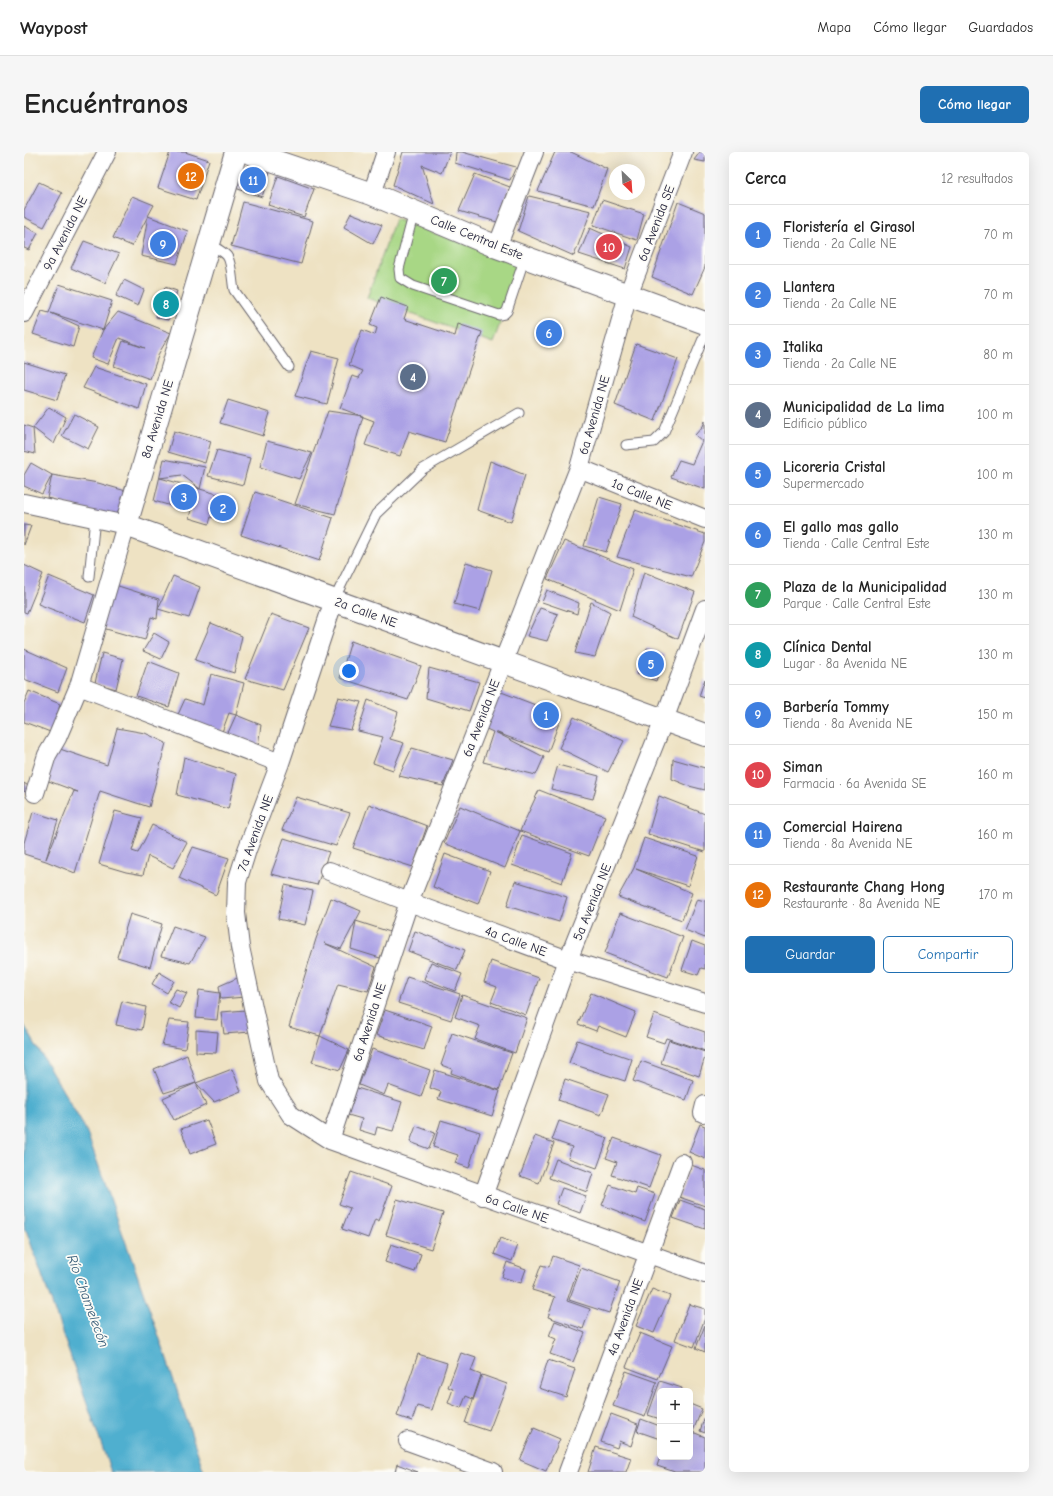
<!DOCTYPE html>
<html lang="es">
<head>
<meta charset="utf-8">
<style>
	:root { --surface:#fff; --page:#f6f6f6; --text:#222; --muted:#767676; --line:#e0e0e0; --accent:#1f6fb2 }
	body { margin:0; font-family:"Comic Neue",sans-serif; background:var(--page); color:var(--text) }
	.controls { position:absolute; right:12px; bottom:12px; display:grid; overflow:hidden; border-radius:6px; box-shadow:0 4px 16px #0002 }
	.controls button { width:36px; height:36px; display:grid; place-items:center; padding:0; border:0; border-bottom:1px solid var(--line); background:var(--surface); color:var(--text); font:20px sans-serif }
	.compass { position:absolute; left:585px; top:12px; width:36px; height:36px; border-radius:50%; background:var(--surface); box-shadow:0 4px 16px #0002; rotate:155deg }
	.you { position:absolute; left:325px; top:519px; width:14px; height:14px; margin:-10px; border:3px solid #fff; border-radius:50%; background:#1a73e8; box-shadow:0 0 0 6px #1a73e833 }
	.badge { display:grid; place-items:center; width:26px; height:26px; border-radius:50%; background:var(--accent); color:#fff; font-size:13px; font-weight:700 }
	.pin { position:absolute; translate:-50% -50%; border:2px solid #fff; box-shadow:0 1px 4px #0006 }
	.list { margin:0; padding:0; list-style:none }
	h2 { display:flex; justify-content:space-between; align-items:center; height:52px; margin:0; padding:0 16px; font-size:17px }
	h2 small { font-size:13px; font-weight:400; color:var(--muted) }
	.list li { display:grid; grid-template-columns:26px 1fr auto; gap:12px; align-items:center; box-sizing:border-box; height:60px; padding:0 16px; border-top:1px solid var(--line) }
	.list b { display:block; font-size:15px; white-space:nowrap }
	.list p { margin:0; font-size:13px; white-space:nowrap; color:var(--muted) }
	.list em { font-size:13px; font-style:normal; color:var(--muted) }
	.actions { display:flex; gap:8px; padding:12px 16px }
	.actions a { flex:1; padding:9px 0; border:1px solid var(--accent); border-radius:6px; text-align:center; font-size:14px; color:var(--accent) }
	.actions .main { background:var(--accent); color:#fff }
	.map { position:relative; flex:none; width:681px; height:1320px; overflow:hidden; border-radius:6px }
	header { display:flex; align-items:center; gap:24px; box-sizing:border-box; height:56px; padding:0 20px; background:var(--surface); border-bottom:1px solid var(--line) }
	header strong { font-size:19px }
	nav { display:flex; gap:22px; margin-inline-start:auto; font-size:14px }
	.intro { display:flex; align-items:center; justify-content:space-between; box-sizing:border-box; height:96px; padding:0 24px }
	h1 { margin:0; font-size:28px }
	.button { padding:10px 18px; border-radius:6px; background:var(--accent); color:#fff; font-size:14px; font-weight:700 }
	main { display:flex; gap:24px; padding:0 24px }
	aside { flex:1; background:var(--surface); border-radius:6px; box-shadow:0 4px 16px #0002 }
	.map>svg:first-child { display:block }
</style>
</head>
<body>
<header>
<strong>Waypost</strong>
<nav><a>Mapa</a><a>Cómo llegar</a><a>Guardados</a></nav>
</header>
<div class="intro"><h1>Encuéntranos</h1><a class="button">Cómo llegar</a></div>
<main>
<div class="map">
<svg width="681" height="1320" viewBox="0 0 681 1320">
	<rect width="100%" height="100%" fill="#fdfcf7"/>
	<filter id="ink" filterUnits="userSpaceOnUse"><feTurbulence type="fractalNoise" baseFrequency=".025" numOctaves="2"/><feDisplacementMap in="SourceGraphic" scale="8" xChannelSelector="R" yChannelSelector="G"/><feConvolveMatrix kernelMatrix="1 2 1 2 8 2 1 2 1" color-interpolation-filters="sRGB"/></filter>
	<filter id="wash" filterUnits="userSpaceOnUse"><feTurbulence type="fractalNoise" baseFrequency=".012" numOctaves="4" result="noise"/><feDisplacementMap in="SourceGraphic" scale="16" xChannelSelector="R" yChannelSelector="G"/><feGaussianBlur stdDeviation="0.9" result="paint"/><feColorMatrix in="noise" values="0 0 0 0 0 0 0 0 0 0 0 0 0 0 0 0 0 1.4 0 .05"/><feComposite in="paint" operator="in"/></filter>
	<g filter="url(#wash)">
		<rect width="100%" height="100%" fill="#eee2c3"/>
		<path fill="#a8d785" stroke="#657c60" d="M371,67L497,112L469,191L343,146Z"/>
		<path fill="#50afcf" stroke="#396885" d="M0,873L62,978L137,1190L180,1320H87L0,1072Z"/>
		<g id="blocks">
			<path fill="#aba1e5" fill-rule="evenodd" d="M146,0H161L185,8L172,48L134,36Z
				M379,0H426L418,21L398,13L410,52L369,33Z
				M432,0H438L492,15L486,28L431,11Z
				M531,0H547L583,17L570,54L514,39Z
				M676,0H681V10L670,8Z
				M226,12L246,19L238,45L211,36L217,19Z
				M451,22L486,35L473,70L435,59Z
				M254,24L290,37L280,65L244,53Z
				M15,30L38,41L20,75L0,65V58Z
				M108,44L130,53L124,64L164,79L153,112L117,104L124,64L108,94L89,86Z
				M505,44L567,59L550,104L494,79Z
				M578,48L620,62L613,88L569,73Z
				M219,50L289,69L277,112L207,94Z
				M654,50L681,61V115L669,142L628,125Z
				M327,61L358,73L349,92L320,75Z
				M0,74L14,81L5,98L0,96Z
				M566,76L608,95L601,117L555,102Z
				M60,89L95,102L81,131L47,116Z
				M100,128L120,138L114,154L92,144Z
				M35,132L88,149L79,178L27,161L55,174L49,195L9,182L18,159L25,161Z
				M141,135L153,139L144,168L132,165Z
				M357,145L384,155L380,167L431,184L434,172L458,180L421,290L385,279L376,304L341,293L350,269L316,256L328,224L335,226L339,219L325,213L338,178L351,183L353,176L346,173Z
				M94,160L147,181L135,201L126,227L90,214L99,189L121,196L95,186L84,212L67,206L79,178Z
				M612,192L654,207L631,269L591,253Z
				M287,199L315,206L303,252L271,244Z
				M0,210L41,223L33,248L0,238Z
				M70,215L122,232L115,257L59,236Z
				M204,248L246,261L239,284L196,271Z
				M25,255L42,265L30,292L9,276L11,302L0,299V273L9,276Z
				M304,259L339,264L311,362L271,352Z
				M50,262L75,275L64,297L38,284Z
				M681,269V337L647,325L655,308L668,312L678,289L671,283L679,274Z
				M150,279L187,289L181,311L144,300Z
				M243,289L288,301L275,327L236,315Z
				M193,298L226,306L219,333L184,324Z
				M140,307L181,315L176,337L210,347L206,369L187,365L185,372L165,366L171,342L165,359L130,349ZM158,323L176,337L136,326Z
				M466,309L501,323L487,370L453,358Z
				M7,311L28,323L74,331L102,339L95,369L44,352L23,346L28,323L18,342L0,334V323Z
				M231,340L309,366L295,409L217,383Z
				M575,345L598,352L582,400L560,394Z
				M611,358L681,382V390L667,425L593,405Z
				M0,373L7,374L0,393Z
				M540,389L609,417L596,458L523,427Z
				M442,410L468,418L456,459L430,452Z
				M0,413L19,422L3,461L0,460Z
				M620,420L671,440L654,487L607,465Z
				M25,424L70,443L61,470L14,452Z
				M149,424L176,435L165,466L134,457Z
				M88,432L135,447L133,467L127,465L121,488L75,475Z
				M523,438L555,451L553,462L518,450Z
				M567,450L586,460L571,505L551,501Z
				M516,456L534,462L523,489L503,484Z
				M247,462L285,476L259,538L221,527Z
				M187,471L218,484L210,521L171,508Z
				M130,481L145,490L137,507L119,499Z
				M327,489L397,514L384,548L316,526Z
				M623,496L641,503L632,529L613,522Z
				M0,497L43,516L34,540L0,527Z
				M78,501L99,507L92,537L71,531Z
				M124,509L155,521L145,555L112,544Z
				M405,516L455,530L445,559L402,546Z
				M187,522L220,531L212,563L237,573L234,594L203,583L212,563L205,561L198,580L152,567L161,547L179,553Z
				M681,527V546L675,544Z
				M472,538L538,563L524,600L471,580L520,605L512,623L459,610L469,580L458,575Z
				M5,539L36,552L29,581L0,570V551Z
				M314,545L337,550L327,578L304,574Z
				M344,548L374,560L366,587L380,591L369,618L349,611L359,585L334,579Z
				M550,565L600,589L584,620L535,596Z
				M93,576L121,581L142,591L125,655L76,639L51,721L22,709L0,702V691L9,660L34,668L22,707L50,639L54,640L22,628L30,595L83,613Z
				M388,596L429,608L419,634L375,624Z
				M160,605L212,622L204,657L153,643Z
				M649,607L681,616V638L665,634L648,627Z
				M534,613L575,624L569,647L527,637Z
				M0,631L7,636L1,640L0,639Z
				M515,638L581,664L565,704L496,679Z
				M635,644L681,662V700L624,682Z
				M272,645L326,661L312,694L258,678Z
				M345,652L403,674L389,715L329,696Z
				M436,654L496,679L481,716L420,691Z
				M91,659L118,666L108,699L114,701L128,673L163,690L149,716L124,704L119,723L102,720L75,712Z
				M498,683L548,701L538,731L488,713Z
				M260,686L305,700L293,733L247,722Z
				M620,686L674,704L664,734L612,717L668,741L658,768L594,745L610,716Z
				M169,695L205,706L192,743L155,726Z
				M421,702L466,719L454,752L409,735Z
				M491,729L543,745L535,770L483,754Z
				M261,733L289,739L281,773L254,767Z
				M307,746L337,759L317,797L300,791L352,815L344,839L314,832L296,884L265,875L292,787Z
				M673,747L681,749V786L661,778Z
				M596,761L659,785L644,825L581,801Z
				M106,762L138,772L126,815L93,805Z
				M332,769L366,780L356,806L327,797Z
				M149,774L181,785L166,811L137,804Z
				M391,779L441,798L433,818L384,799Z
				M668,789L681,794V817L677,816L674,823L658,818Z
				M467,809L515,826L502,863L467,850L473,835L460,830Z
				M407,810L438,822L431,839L400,827Z
				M135,820L150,829L143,841L128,832Z
				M218,824L221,845L197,847L196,841L193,868L172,866L175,838L196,841L195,834Z
				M383,825L436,842L427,868L374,851Z
				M152,837L163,841L155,856L144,850Z
				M567,841L612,860L602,885L574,874L572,879L554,872Z
				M438,843L503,866L491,901L451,887L456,874L431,865Z
				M98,849L122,855L118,878L92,873Z
				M222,858L227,880L200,882L197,860Z
				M361,858L408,874L400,898L352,883Z
				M630,862L681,880V899L642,886L640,891L622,885Z
				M145,868L165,870L161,897L138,893Z
				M172,878L194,880L192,901L172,900Z
				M428,881L488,901L475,938L427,921L428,917L417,913Z
				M296,884L325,898L316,918L288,910Z
				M553,888L608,907L601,929L545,911Z
				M645,888L681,900V905L675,924L637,911Z
				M348,897L406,918L397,945L364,933L360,943L335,933Z
				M163,903L172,931L208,917L217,939L190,950L172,931L182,953L150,968L139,946L172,931L140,941L130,917Z
				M617,909L669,928L662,948L609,929Z
				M411,918L476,939L468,964L414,947L417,940L406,936Z
				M541,927L585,942L577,963L534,948Z
				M333,936L378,950L369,979L353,975L351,983L335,978L338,967L324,963Z
				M183,968L192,992L166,1002L157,977Z
				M417,968L456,980L445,1016L431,1011L434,1003L409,995Z
				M535,969L584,986L573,1016L544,1006L548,995L528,988Z
				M676,972L681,974V1007L665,1000Z
				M392,974L411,981L405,997L386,990Z
				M511,984L530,991L515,1031L496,1024Z
				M590,986L637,1003L625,1036L588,1023L593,1010L582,1006Z
				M532,1007L569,1021L563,1040L525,1026Z
				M667,1013L681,1018V1054L655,1045Z
				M327,1020L368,1034L355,1069L351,1067L344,1086L318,1077L326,1056L315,1052Z
				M586,1033L611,1042L613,1036L631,1042L621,1070L578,1053Z
				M538,1036L562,1044L556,1061L532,1052Z
				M373,1047L419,1061L407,1097L362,1083Z
				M656,1048L681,1057V1077L649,1066Z
				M476,1086L494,1093L488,1109L470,1102Z
				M367,1092L397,1102L391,1120L361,1110Z
				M529,1104L555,1113L543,1149L566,1157L559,1177L524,1165L531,1145L508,1138L517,1113L525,1115Z
				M483,1110L502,1117L497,1131L478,1125Z
				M557,1116L596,1130L585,1161L545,1148Z
				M628,1137L646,1144L630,1181L612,1174Z
				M665,1152L681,1157V1166L670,1195L651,1188Z
				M531,1169L561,1181L549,1210L526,1202L532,1187L525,1184Z
				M681,1173V1200L672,1196Z
				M616,1181L648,1194L634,1227L602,1215Z
				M437,1201L452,1206L447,1219L457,1223L449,1247L442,1244L437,1256L424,1251L429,1237L424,1235Z
				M394,1202L423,1211L408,1258L393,1254L388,1269L373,1264Z
				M524,1208L551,1217L542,1245L515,1236Z
				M602,1219L633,1230L621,1265L589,1254Z
				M458,1223L483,1232L465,1279L441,1271Z
				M636,1229L658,1236L657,1239H636V1267L624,1263Z
				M666,1252L678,1257L669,1279L666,1277Z
				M587,1262L614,1272L607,1294L595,1289L593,1296L577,1290Z
				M681,1264V1281L676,1279Z
				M617,1267L636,1274V1287L613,1279Z
				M510,1276L536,1287L522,1319L496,1308Z
				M666,1279L681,1285V1320H651L633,1314L636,1305H666Z
				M572,1295L607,1306L602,1320H564Z
				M373,1312L394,1320H371Z"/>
		</g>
	</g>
	<g filter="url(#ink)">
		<use href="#blocks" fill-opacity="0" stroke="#69656b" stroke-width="1"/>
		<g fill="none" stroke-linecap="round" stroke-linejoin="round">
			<g stroke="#69656b" stroke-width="11">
				<path id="service" d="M390,60L375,117L376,126L389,134L475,163L480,162L483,159L501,105
					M185,92C190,95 199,99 203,104C208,110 208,130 210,138L265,215
					M602,293L630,290L640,280L681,182
					M65,425L71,366
					M310,448L352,362L399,317L495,261"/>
			</g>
			<g stroke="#69656b" stroke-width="20">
				<path id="minor" d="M348,42L362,0
					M473,95L510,0
					M0,161L83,0
					M555,316L681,367
					M0,351L102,373L55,534L33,586L23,603L11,641
					M310,448L256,611L223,698L213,730L212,761L216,795L245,929L267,963L306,988L681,1122
					M55,534L256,611
					M305,719L385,750L544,808L681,851
					M679,961L681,953
					M306,988L385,750L555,316L604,143L659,0
					M459,1044L544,808L640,568L681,457
					M384,1289L469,1320
					M544,1320L658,1011"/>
			</g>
			<g stroke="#69656b" stroke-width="24">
				<path id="tertiary" d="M212,0L102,373L681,583
					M224,0L348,42L473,95L681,171"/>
			</g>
			<use href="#service" stroke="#fff" stroke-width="9"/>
			<use href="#minor" stroke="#fff" stroke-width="18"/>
			<use href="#tertiary" stroke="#fff" stroke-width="22"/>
		</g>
	</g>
	<g text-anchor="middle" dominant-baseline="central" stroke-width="3.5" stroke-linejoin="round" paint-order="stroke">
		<g font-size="13" fill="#22223b" stroke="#fdfcf7">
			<text transform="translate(632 71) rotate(-69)">6a Avenida SE</text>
			<text transform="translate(41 81) rotate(-63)">9a Avenida NE</text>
			<text transform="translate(453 85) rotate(22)">Calle Central Este</text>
			<text transform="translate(570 263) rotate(-74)">6a Avenida NE</text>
			<text transform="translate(133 267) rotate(-73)">8a Avenida NE</text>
			<text transform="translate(618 342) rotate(22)">1a Calle NE</text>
			<text transform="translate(342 460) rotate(20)">2a Calle NE</text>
			<text transform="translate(457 566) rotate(-69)">6a Avenida NE</text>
			<text transform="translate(231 681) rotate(-70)">7a Avenida NE</text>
			<text transform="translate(568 750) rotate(-68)">5a Avenida NE</text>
			<text transform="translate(492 789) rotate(20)">4a Calle NE</text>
			<text transform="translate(345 870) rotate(-72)">6a Avenida NE</text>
			<text transform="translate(493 1056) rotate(19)">6a Calle NE</text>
			<text transform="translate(601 1165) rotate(-70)">4a Avenida NE</text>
		</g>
		<g font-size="14" font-style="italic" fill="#345a76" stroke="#fdfcf7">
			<text transform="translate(64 1149) rotate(70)">Río Chamelecón</text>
		</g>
	</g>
</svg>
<div class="controls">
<button>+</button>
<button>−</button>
</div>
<svg class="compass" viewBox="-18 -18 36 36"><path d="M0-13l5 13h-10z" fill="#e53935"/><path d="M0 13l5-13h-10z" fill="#767676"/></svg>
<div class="you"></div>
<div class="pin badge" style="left:522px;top:563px;background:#3f7fe0">1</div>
<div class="pin badge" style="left:199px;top:356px;background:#3f7fe0">2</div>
<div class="pin badge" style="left:160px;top:345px;background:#3f7fe0">3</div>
<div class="pin badge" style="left:389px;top:225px;background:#5c6f8a">4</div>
<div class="pin badge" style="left:627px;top:512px;background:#3f7fe0">5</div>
<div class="pin badge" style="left:525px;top:181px;background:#3f7fe0">6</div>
<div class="pin badge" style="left:420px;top:129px;background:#2e9e5b">7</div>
<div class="pin badge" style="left:142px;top:152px;background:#0f9aa8">8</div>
<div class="pin badge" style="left:139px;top:92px;background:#3f7fe0">9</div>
<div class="pin badge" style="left:585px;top:95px;background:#e0444e">10</div>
<div class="pin badge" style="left:229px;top:28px;background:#3f7fe0">11</div>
<div class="pin badge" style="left:167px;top:24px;background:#e8710a">12</div>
</div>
<aside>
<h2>Cerca<small>12 resultados</small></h2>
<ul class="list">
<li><span class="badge" style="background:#3f7fe0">1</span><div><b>Floristería el Girasol</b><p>Tienda · 2a Calle NE</p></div><em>70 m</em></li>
<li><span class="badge" style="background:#3f7fe0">2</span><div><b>Llantera</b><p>Tienda · 2a Calle NE</p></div><em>70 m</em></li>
<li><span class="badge" style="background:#3f7fe0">3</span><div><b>Italika</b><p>Tienda · 2a Calle NE</p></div><em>80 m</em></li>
<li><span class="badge" style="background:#5c6f8a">4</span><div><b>Municipalidad de La lima</b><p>Edificio público</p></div><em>100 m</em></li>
<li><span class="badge" style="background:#3f7fe0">5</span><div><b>Licoreria Cristal</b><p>Supermercado</p></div><em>100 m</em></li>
<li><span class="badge" style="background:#3f7fe0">6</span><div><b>El gallo mas gallo</b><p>Tienda · Calle Central Este</p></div><em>130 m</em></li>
<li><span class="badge" style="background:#2e9e5b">7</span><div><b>Plaza de la Municipalidad</b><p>Parque · Calle Central Este</p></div><em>130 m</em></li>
<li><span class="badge" style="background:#0f9aa8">8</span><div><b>Clínica Dental</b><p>Lugar · 8a Avenida NE</p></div><em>130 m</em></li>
<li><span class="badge" style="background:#3f7fe0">9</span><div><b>Barbería Tommy</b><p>Tienda · 8a Avenida NE</p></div><em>150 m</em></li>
<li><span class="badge" style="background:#e0444e">10</span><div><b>Siman</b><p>Farmacia · 6a Avenida SE</p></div><em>160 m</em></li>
<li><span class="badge" style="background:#3f7fe0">11</span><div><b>Comercial Hairena</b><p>Tienda · 8a Avenida NE</p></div><em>160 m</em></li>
<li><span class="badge" style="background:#e8710a">12</span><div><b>Restaurante Chang Hong</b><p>Restaurante · 8a Avenida NE</p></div><em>170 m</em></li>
</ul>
<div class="actions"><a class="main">Guardar</a><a>Compartir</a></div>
</aside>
</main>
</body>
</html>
